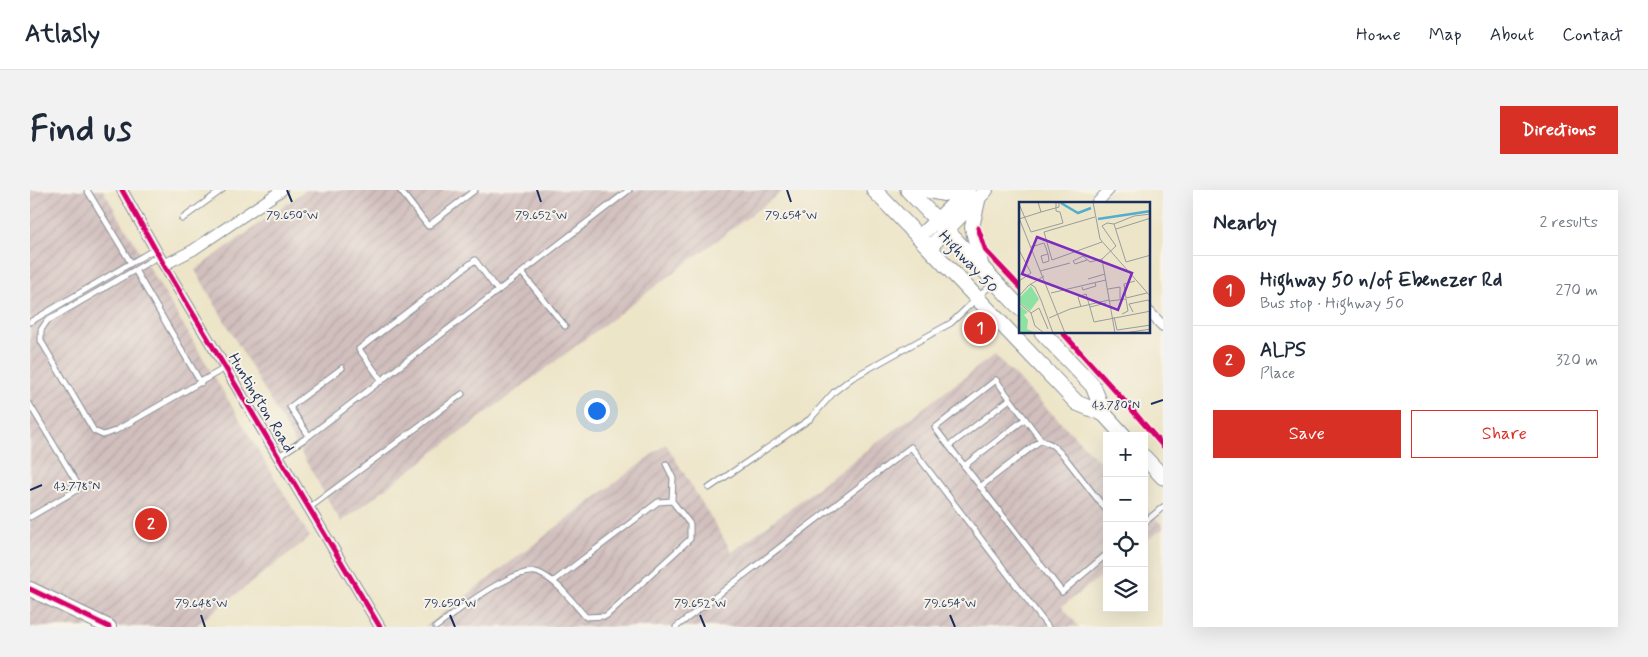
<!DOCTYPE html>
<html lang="en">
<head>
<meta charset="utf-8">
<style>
	:root { --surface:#fff; --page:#f2f2f3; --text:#1f2937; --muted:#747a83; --line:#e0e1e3; --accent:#d93025 }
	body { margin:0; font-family:Mynerve,sans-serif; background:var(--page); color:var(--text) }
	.controls { position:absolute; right:15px; bottom:15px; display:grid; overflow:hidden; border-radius:0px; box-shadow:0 5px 20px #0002 }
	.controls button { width:45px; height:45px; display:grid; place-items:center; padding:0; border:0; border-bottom:1px solid var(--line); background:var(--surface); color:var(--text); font:25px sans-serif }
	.you { position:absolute; left:566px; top:220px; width:18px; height:18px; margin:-12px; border:4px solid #fff; border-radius:50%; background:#1a73e8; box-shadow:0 0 0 8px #1a73e833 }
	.badge { display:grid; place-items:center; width:32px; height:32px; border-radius:50%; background:var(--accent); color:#fff; font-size:16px; font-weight:700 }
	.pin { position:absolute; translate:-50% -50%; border:2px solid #fff; box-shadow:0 1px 5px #0006 }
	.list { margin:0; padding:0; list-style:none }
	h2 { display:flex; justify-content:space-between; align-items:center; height:65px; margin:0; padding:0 20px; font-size:21px }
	h2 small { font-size:16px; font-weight:400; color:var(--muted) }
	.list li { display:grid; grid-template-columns:32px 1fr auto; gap:15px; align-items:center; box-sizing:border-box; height:70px; padding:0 20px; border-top:1px solid var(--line) }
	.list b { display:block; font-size:19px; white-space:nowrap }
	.list p { margin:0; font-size:16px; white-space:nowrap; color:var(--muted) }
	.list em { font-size:16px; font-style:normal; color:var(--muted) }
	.actions { display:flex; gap:10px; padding:15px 20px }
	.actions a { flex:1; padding:11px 0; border:1px solid var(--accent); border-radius:0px; text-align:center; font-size:18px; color:var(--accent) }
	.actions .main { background:var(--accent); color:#fff }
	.icon { flex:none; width:28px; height:28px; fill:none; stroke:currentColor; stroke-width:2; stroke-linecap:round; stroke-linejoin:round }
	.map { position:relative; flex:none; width:1133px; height:437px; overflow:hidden; border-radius:0px }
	header { display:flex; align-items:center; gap:30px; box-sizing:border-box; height:70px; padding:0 25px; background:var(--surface); border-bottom:1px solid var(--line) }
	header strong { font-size:24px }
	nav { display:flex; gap:28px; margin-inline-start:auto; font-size:18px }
	.intro { display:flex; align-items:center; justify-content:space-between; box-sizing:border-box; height:120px; padding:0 30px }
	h1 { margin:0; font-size:35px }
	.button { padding:12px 22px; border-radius:0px; background:var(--accent); color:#fff; font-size:18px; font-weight:700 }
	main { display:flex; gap:30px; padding:0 30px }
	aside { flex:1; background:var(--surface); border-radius:0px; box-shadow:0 5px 20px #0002 }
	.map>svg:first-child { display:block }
</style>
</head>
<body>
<header>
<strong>Atlasly</strong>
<nav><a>Home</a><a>Map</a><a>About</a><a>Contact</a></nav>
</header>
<div class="intro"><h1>Find us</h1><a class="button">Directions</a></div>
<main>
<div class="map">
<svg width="1133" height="437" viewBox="0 0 1133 437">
	<defs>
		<pattern id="industrial-furrows" width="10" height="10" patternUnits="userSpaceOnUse" patternTransform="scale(1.25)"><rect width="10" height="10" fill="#d1bfbd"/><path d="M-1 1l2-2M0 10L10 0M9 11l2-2" fill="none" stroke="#b3a4a5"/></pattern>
	</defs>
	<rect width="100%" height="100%" fill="#f7f3e8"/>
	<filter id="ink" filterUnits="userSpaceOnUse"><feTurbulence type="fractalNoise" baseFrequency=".02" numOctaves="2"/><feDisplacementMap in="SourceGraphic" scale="10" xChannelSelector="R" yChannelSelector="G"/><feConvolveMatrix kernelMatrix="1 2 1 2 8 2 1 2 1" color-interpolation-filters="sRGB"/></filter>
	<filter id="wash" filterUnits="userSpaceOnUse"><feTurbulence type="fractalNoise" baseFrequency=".0096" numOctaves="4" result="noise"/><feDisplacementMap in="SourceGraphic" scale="20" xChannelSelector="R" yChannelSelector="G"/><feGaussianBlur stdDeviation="1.12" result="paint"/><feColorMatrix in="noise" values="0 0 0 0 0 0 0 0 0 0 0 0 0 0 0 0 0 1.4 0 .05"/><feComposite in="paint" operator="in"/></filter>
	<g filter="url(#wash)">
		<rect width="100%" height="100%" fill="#ede5c8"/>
		<path fill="url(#industrial-furrows)" d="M0,0H73L280,347L164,437H0Z
			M276,0H754L311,332L165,80Z
			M964,165L1077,279V382L1032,416L1049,437H395L636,254L702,362Z
			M1114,317L1133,336V338L1114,353Z"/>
	</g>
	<g filter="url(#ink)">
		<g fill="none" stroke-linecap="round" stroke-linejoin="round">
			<g stroke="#848a93" stroke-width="7">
				<path id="lane" d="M57,0L101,73
					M370,0L398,36L445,0
					M152,29L192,0
					M129,66L17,131L11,140V151L64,241L73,245L85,241L195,178
					M105,80L171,193
					M492,83L535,136
					M0,132L125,59
					M352,191L329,159L445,70L468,101
					M0,215L50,298L0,327
					M279,246L260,217L312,178
					M1011,250L1022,255L1033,265L1077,321
					M919,256L980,209
					M249,266L279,246L599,0
					M636,274L643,288L642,311
					M934,276L995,229
					M950,297L1011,250L966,190L905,238C947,293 990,347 1032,402L1077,364
					M679,298L780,229L804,202L822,188L921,133L964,92
					M279,318L432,204
					M1114,333L1133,317
					M406,437C424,423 486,374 509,383C529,392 542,412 556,427L576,426L660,349V334L642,311L628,312L524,391
					M646,437L881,257L1018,437"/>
			</g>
			<g stroke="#848a93" stroke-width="12">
				<path id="street" d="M92,0L134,75L350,437
					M1066,14L1079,0
					M134,75L163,60L252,0
					M1119,122L1133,136"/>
			</g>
			<g stroke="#848a93" stroke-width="16">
				<path id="secondary" d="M893,0L913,4L928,0
					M948,11L942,37L952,78
					M889,47L938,0
					M900,57L956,0
					M0,399L79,437"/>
			</g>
			<g stroke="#848a93" stroke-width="17">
				<path id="primary" d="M844,0L1047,213L1074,224
					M878,0L991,119
					M1012,142L1063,196L1074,224L1094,246
					M1114,267L1133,287"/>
			</g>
			<use href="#lane" stroke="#fff" stroke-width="5"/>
			<use href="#street" stroke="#fff" stroke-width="10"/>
			<use href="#secondary" stroke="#fff" stroke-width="14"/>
			<use href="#primary" stroke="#fff" stroke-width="15"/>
			<g stroke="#f7f3e8" stroke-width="8">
				<path id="cycleway" d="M92,0L134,75L350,437
					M948,38L956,61L991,98
					M1032,142L1097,214L1133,256
					M0,399L79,437"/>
			</g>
			<use href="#cycleway" stroke="#d6006c" stroke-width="5"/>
		</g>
	</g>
	<path fill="none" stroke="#1b2f5e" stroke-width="2" d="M257,0L262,12M507,0L511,12M757,0L761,12M1121,214L1133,210M0,300L12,295M171,425L175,437M420,425L425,437M670,425L675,437M920,425L925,437"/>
	<g text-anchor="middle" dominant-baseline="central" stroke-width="4" stroke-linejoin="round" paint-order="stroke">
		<g font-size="16" fill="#1b2f5e" stroke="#f7f3e8">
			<text transform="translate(938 72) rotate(47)">Highway 50</text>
			<text transform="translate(231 213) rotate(59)">Huntington Road</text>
		</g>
	</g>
	<g transform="translate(989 12)">
		<rect width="131" height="131" fill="#ede5c8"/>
		<path d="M12,84L20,97L11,109L0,100V96ZM0,103L9,110L5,113L9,118L8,127L17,131H0Z" fill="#8ce1a3"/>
		<path fill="none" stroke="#52aed0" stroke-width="2.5" d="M42,1L59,11L72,6M79,17L132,9"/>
		<path fill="none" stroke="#999c9e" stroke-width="1" d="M74,0L81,37L132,95M0,2L12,30L44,21L41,10L37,9V0M22,10L40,5V0M76,15L25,30L33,58L83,40M0,16L46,131M0,17L22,10L19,0M95,22L115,14L132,12M97,27L132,16M12,45L25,41L27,46L29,52L30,59L24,61L22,54L29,52M0,48L12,71L0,79M68,58L56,62L54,59L64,54L71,60L83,57M21,69L51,61M69,77L86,72M116,79L105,82L107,96L128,91M11,82L16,85L22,98L34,131M63,85L64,88L77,84L76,81M89,87L101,85V97M32,91L87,78M0,94L9,84L25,74M91,99L107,97L109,109L103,112M0,101L12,111M70,102L75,120L132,109M62,105L59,95L67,92L70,102M71,105L87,101M114,110L110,102L129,98L132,102M12,111L20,106L29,127M12,111L16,124L25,131M95,115L98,128L132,123M30,116L51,107L90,98M96,131L83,57L97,44L83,24L88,21L95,22L107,60L132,53M105,131L132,127"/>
		<path fill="#7b2cbf" fill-opacity="0.15" stroke="#7b2cbf" stroke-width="2.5" d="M18,35L113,71L99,108L3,72Z"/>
		<rect width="131" height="131" fill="none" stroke="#1b2f5e" stroke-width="2.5"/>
	</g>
	<g font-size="12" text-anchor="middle" fill="#1b2f5e" stroke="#f7f3e8" stroke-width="4" stroke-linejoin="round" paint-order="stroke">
		<text x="262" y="29">79.650°W</text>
		<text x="511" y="29">79.652°W</text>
		<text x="761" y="29">79.654°W</text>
		<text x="1086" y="219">43.780°N</text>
		<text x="47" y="300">43.778°N</text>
		<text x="171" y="417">79.648°W</text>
		<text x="420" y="417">79.650°W</text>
		<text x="670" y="417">79.652°W</text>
		<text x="920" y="417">79.654°W</text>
	</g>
</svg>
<div class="controls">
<button>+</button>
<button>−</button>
<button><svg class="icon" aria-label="locate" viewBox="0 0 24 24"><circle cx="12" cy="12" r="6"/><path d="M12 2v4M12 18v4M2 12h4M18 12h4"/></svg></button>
<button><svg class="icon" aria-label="layers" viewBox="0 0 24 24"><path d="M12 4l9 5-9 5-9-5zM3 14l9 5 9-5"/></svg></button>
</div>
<div class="you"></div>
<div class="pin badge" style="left:950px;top:138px">1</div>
<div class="pin badge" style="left:121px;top:334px">2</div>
</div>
<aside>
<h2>Nearby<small>2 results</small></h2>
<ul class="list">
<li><span class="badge">1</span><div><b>Highway 50 n/of Ebenezer Rd</b><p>Bus stop · Highway 50</p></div><em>270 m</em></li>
<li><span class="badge">2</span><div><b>ALPS</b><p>Place</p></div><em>320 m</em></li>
</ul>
<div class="actions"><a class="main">Save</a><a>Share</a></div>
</aside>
</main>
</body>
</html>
